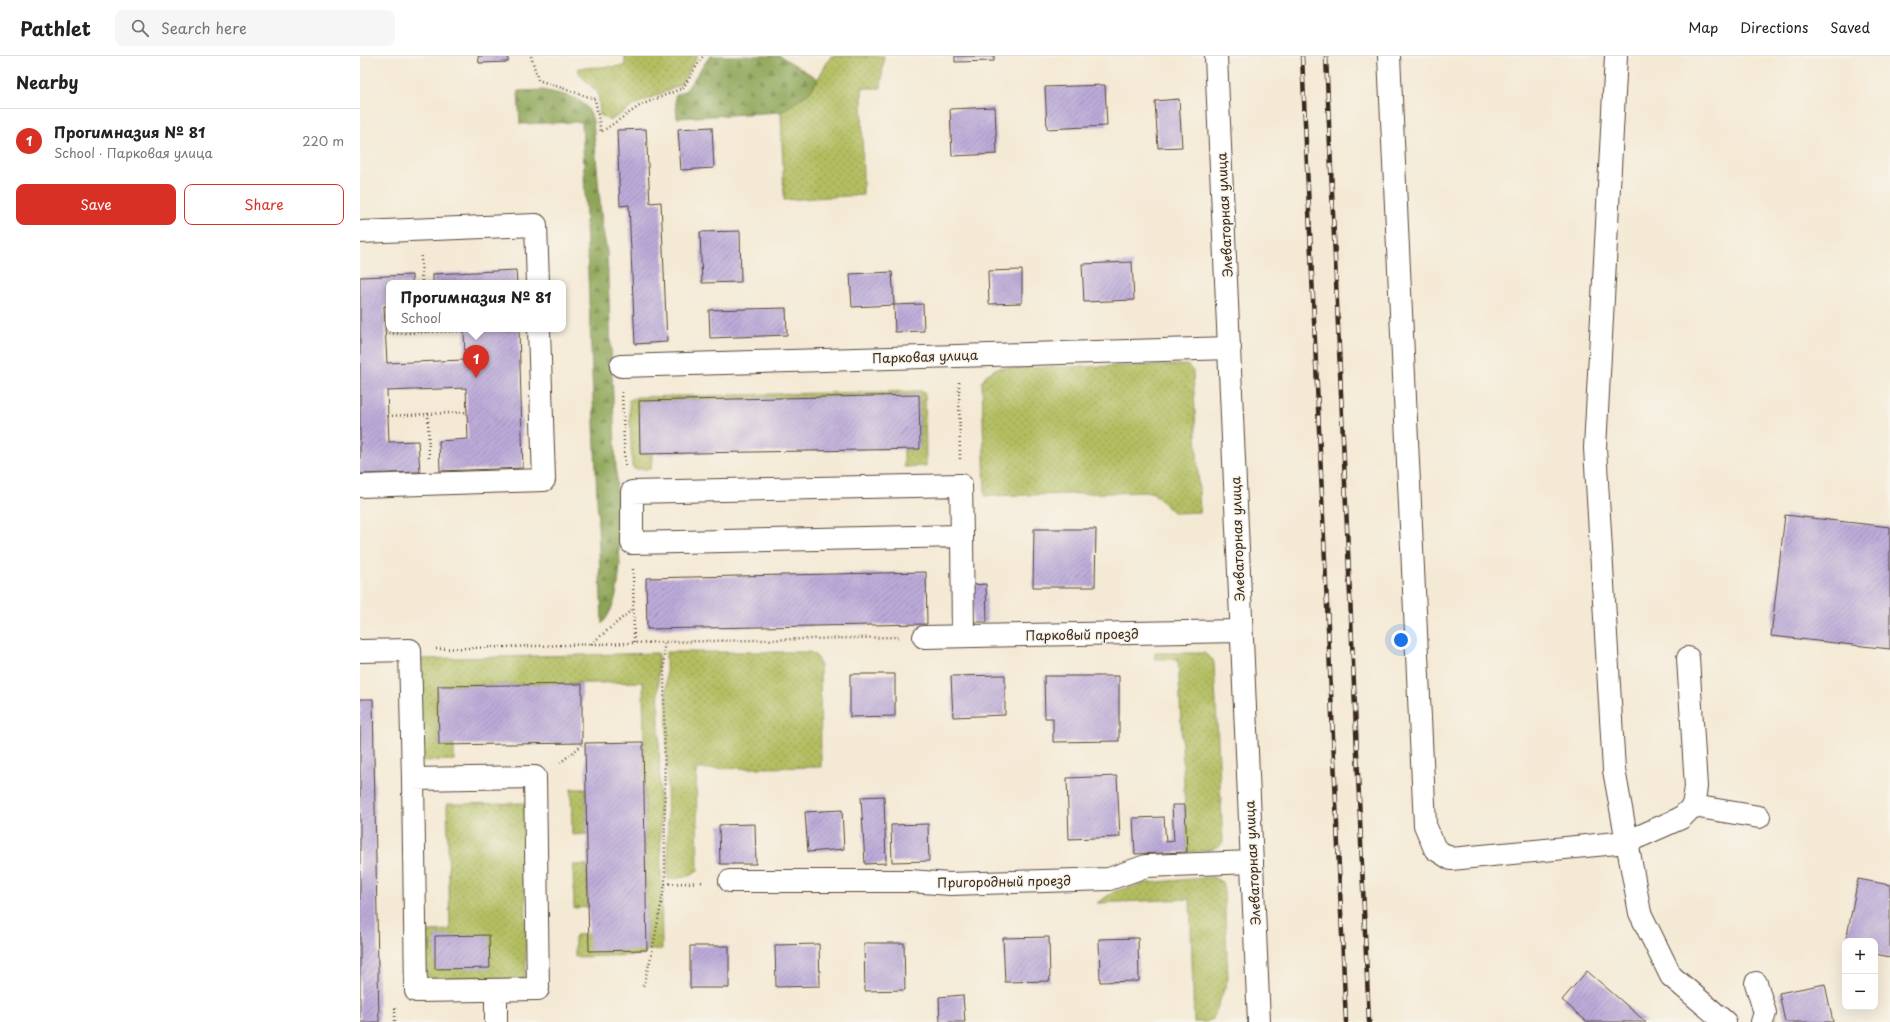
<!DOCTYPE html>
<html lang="en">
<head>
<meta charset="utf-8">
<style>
	:root { --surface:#fff; --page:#f6f6f6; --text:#222; --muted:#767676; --line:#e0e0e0; --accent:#d93025 }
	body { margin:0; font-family:"Playpen Sans",sans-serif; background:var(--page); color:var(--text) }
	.controls { position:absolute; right:12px; bottom:12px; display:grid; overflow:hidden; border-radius:8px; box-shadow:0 4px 16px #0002 }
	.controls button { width:36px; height:36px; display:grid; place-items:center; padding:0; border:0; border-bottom:1px solid var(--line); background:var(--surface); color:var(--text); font:20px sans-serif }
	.you { position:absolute; left:1041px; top:584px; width:14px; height:14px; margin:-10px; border:3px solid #fff; border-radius:50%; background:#1a73e8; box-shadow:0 0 0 6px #1a73e833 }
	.badge { display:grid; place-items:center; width:26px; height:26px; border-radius:50%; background:var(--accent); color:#fff; font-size:13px; font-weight:700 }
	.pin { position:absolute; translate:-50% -33px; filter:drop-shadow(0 1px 2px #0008) }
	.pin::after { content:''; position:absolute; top:21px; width:14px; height:12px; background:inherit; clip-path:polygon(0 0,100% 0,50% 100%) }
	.popup { position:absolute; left:26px; top:224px; width:180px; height:52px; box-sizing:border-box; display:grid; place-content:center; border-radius:8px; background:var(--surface); filter:drop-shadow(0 1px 3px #0005); font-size:13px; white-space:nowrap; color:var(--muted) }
	.popup b { font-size:15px; color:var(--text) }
	.popup::after { content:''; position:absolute; left:50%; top:100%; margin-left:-8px; border:8px solid transparent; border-top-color:var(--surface) }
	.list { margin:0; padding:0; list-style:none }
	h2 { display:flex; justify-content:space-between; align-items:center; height:52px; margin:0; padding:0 16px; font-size:17px }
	h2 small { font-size:13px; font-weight:400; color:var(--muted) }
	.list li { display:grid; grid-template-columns:26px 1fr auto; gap:12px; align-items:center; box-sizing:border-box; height:64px; padding:0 16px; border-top:1px solid var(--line) }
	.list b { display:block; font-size:15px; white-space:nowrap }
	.list p { margin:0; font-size:13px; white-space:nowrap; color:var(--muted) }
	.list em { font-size:13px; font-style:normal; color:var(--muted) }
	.actions { display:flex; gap:8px; padding:12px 16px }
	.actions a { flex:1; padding:9px 0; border:1px solid var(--accent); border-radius:8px; text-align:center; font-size:14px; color:var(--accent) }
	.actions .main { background:var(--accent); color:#fff }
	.icon { flex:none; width:22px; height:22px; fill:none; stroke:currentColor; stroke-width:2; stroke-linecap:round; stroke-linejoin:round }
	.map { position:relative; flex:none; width:1530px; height:966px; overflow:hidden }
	header { display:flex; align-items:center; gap:24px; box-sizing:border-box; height:56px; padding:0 20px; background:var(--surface); border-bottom:1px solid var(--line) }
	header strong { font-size:19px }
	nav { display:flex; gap:22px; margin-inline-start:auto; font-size:14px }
	.search { width:280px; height:36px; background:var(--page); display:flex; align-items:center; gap:10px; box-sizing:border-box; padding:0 14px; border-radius:8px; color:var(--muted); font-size:15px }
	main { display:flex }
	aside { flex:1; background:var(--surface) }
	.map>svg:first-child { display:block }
</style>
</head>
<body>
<header>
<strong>Pathlet</strong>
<div class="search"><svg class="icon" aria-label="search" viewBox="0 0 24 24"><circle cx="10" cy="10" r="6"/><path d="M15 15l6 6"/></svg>Search here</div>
<nav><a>Map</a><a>Directions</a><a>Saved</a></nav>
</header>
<main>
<aside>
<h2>Nearby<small></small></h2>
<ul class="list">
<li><span class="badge">1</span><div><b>Прогимназия № 81</b><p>School · Парковая улица</p></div><em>220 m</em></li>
</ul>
<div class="actions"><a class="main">Save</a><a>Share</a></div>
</aside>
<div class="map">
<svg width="1530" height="966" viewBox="0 0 1530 966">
	<defs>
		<pattern id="grass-dots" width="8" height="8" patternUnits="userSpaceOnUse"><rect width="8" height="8" fill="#b2be60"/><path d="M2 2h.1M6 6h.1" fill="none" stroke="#929b4f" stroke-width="1.8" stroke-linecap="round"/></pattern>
		<pattern id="forest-firs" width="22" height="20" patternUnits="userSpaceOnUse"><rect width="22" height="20" fill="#8da556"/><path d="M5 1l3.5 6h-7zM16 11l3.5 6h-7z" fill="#748747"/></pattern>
		<pattern id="building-hatch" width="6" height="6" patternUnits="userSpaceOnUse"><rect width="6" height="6" fill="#bcaad9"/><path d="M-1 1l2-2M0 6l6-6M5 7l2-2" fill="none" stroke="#9a8baf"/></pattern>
	</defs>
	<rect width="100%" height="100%" fill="#f7f3e8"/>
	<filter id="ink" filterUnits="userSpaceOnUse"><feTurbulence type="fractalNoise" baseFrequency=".025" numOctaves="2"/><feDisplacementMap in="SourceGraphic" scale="8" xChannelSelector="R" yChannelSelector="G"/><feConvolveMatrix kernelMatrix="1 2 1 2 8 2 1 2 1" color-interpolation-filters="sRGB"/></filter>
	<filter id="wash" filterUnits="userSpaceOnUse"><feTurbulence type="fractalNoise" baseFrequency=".012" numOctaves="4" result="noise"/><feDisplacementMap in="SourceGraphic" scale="16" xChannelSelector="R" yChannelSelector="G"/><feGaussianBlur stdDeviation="0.9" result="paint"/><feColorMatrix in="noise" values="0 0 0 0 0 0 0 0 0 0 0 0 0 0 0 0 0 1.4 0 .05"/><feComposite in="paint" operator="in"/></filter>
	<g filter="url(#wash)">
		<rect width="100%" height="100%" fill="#f4e9d4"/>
		<path fill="url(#grass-dots)" stroke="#76743f" d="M265,0H338L320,29L275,49L251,64L240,59L238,37L220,19L218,12L265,10Z
			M471,0H524L521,32H502L503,139L424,144L421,56L450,36Z
			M827,309L833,315L840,456L814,457L792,436L625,440L622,326L626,319L637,312Z
			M559,335H563L565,339L566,410L544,411V393L560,392L559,339L280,345V398H292L291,413H274L272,410L269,344L277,341Z
			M306,596H450L456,600L460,609L461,711L336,713L338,814L329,820L308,824Z
			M298,597L302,893L287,894L284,899L215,901V879L229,878L287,893L283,626L78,630L79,689H94V704L61,705L58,603Z
			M795,597H844L853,604L854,608L863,786C856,797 839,795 827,796L818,603H795Z
			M211,733H226L227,778L212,779Z
			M165,747L166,918L163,923L73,926L68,922L66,916L65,878L70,875L90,874L87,748Z
			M213,809H227L228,851L214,852Z
			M852,821L862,826L864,836L868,923L853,963L846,966H834L830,843L737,847L755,835L788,827Z"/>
		<path fill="url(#forest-firs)" stroke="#64683a" d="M350,0H420L458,23L450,36L421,56L317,62L315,40L326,34Z
			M183,34C206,40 226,39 233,65L242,169L247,195L260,510C258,532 256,551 242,568L222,66L160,68L158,35Z"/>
		<g id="blocks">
			<path fill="url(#building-hatch)" d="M118,0H148V6L119,7Z
				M595,0H634V5L595,6Z
				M745,29L747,70L687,73L685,31Z
				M819,43L822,91L798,92L795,45Z
				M635,51L637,98L592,100L590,53Z
				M352,71L354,112L321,114L318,73Z
				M286,73L290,147L301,146L307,286L275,288L269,149L260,150L257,74Z
				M380,175L381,226L342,227L340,176Z
				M772,206L774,244L724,246L722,208Z
				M156,214L157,227H73V218Z
				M662,214V247L629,248L628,215Z
				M532,216L534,249L492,251L490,218Z
				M52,219V227H29V250H24L27,307L105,304L104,273H159L163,412L80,415L79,385L108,383L106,332L27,335L29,386L58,385L60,416L0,418V221Z
				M563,248L564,275L535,276L534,249Z
				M426,252L427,279L350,282L349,254Z
				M559,339L560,393L280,398L279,345Z
				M1425,459L1530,471V593L1411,580Z
				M674,473H736L735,531H673Z
				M566,516L567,568L287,573L286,522Z
				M626,528L627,566H613L612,529Z
				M490,618H535V660L490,661Z
				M645,619V659L593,661L591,620Z
				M684,620H759V685L693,686V662H685Z
				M222,628V687L79,689L78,630Z
				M0,643H13L19,966H0Z
				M283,686L287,894L229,895L225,687Z
				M757,720L760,781L709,783L707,722Z
				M524,740L526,807L505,808L501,741Z
				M812,749H825L827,796L775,798L773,762L804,761L806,786L814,785Z
				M482,754L484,793L448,796L445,756Z
				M395,768L396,808H360L359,769Z
				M568,768L569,805L532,806L531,769Z
				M1498,823L1530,829V901L1515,898V885H1486Z
				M129,879L130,912L75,913V880Z
				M689,881L690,925L645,926L643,882Z
				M778,882L779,925L740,926L739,883Z
				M504,887H544L545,934L505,935Z
				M459,888L460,930L416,931L415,889Z
				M330,890H369V932H330Z
				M1227,915L1286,966H1227L1202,944Z
				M1465,928L1473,966H1425L1419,937Z
				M603,939L605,966H580L579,941Z"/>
		</g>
	</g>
	<g filter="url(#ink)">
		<use href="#blocks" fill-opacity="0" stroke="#574739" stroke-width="1"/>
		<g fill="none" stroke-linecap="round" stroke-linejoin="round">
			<g stroke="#574739" stroke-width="24">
				<path id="minor" d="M1029,0L1065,769L1075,793L1091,803L1267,786L1321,762L1333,750L1336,731L1328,602
					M1256,0L1235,392L1254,714L1280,857L1311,920L1365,966
					M0,176L176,169L178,227
					M261,310L870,292
					M601,429L602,480L272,487V436Z
					M0,430L184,424L179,273
					M602,480L603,580
					M564,581L880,575
					M0,595L50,594L53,723
					M175,721L178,933L56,935L53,723Z
					M1333,750L1399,761
					M370,825H550L590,828L749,823L786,810L892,806
					M1396,927L1405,957L1402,966
					M136,934V966"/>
			</g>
			<g stroke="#574739" stroke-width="24">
				<path id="major" d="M856,0L899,966"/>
			</g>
			<path stroke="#574739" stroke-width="2.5" stroke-dasharray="1 3" stroke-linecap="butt" d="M171,0L178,24L235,43L241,76L281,49L323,32L343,0
				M61,200L62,227
				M64,273V276L104,275
				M25,278L64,276
				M599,326L600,403
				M262,336L265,411
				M28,360L68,358
				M69,402L68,358L107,356
				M273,513L274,587
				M231,588L273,553
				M76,593L304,586
				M200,707L222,689
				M305,828L344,826
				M283,930L291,901L305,828L304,586L539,581
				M35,952V966"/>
			<use href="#minor" stroke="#fff" stroke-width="22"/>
			<use href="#major" stroke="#fff" stroke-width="22"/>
			<g stroke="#3b2a1e" stroke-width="4.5">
				<path id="rail" d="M942,0L986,966
					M966,0L1009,966"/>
			</g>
			<use href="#rail" stroke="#f7f3e8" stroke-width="3" stroke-dasharray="9" stroke-linecap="butt"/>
		</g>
	</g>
	<g text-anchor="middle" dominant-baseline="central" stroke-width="3" stroke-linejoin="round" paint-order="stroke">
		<g font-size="13" fill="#3b2a1e" stroke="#f7f3e8">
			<text transform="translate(864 159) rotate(-93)">Элеваторная улица</text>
			<text transform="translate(565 300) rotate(-2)">Парковая улица</text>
			<text transform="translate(877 483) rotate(-92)">Элеваторная улица</text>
			<text transform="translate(722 578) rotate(-1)">Парковый проезд</text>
			<text transform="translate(892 807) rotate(-93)">Элеваторная улица</text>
			<text transform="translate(644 825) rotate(-1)">Пригородный проезд</text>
		</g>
	</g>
</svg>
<div class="controls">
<button>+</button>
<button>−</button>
</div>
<div class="you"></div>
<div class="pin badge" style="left:116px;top:322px">1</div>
<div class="popup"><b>Прогимназия № 81</b>School</div>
</div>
</main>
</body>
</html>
